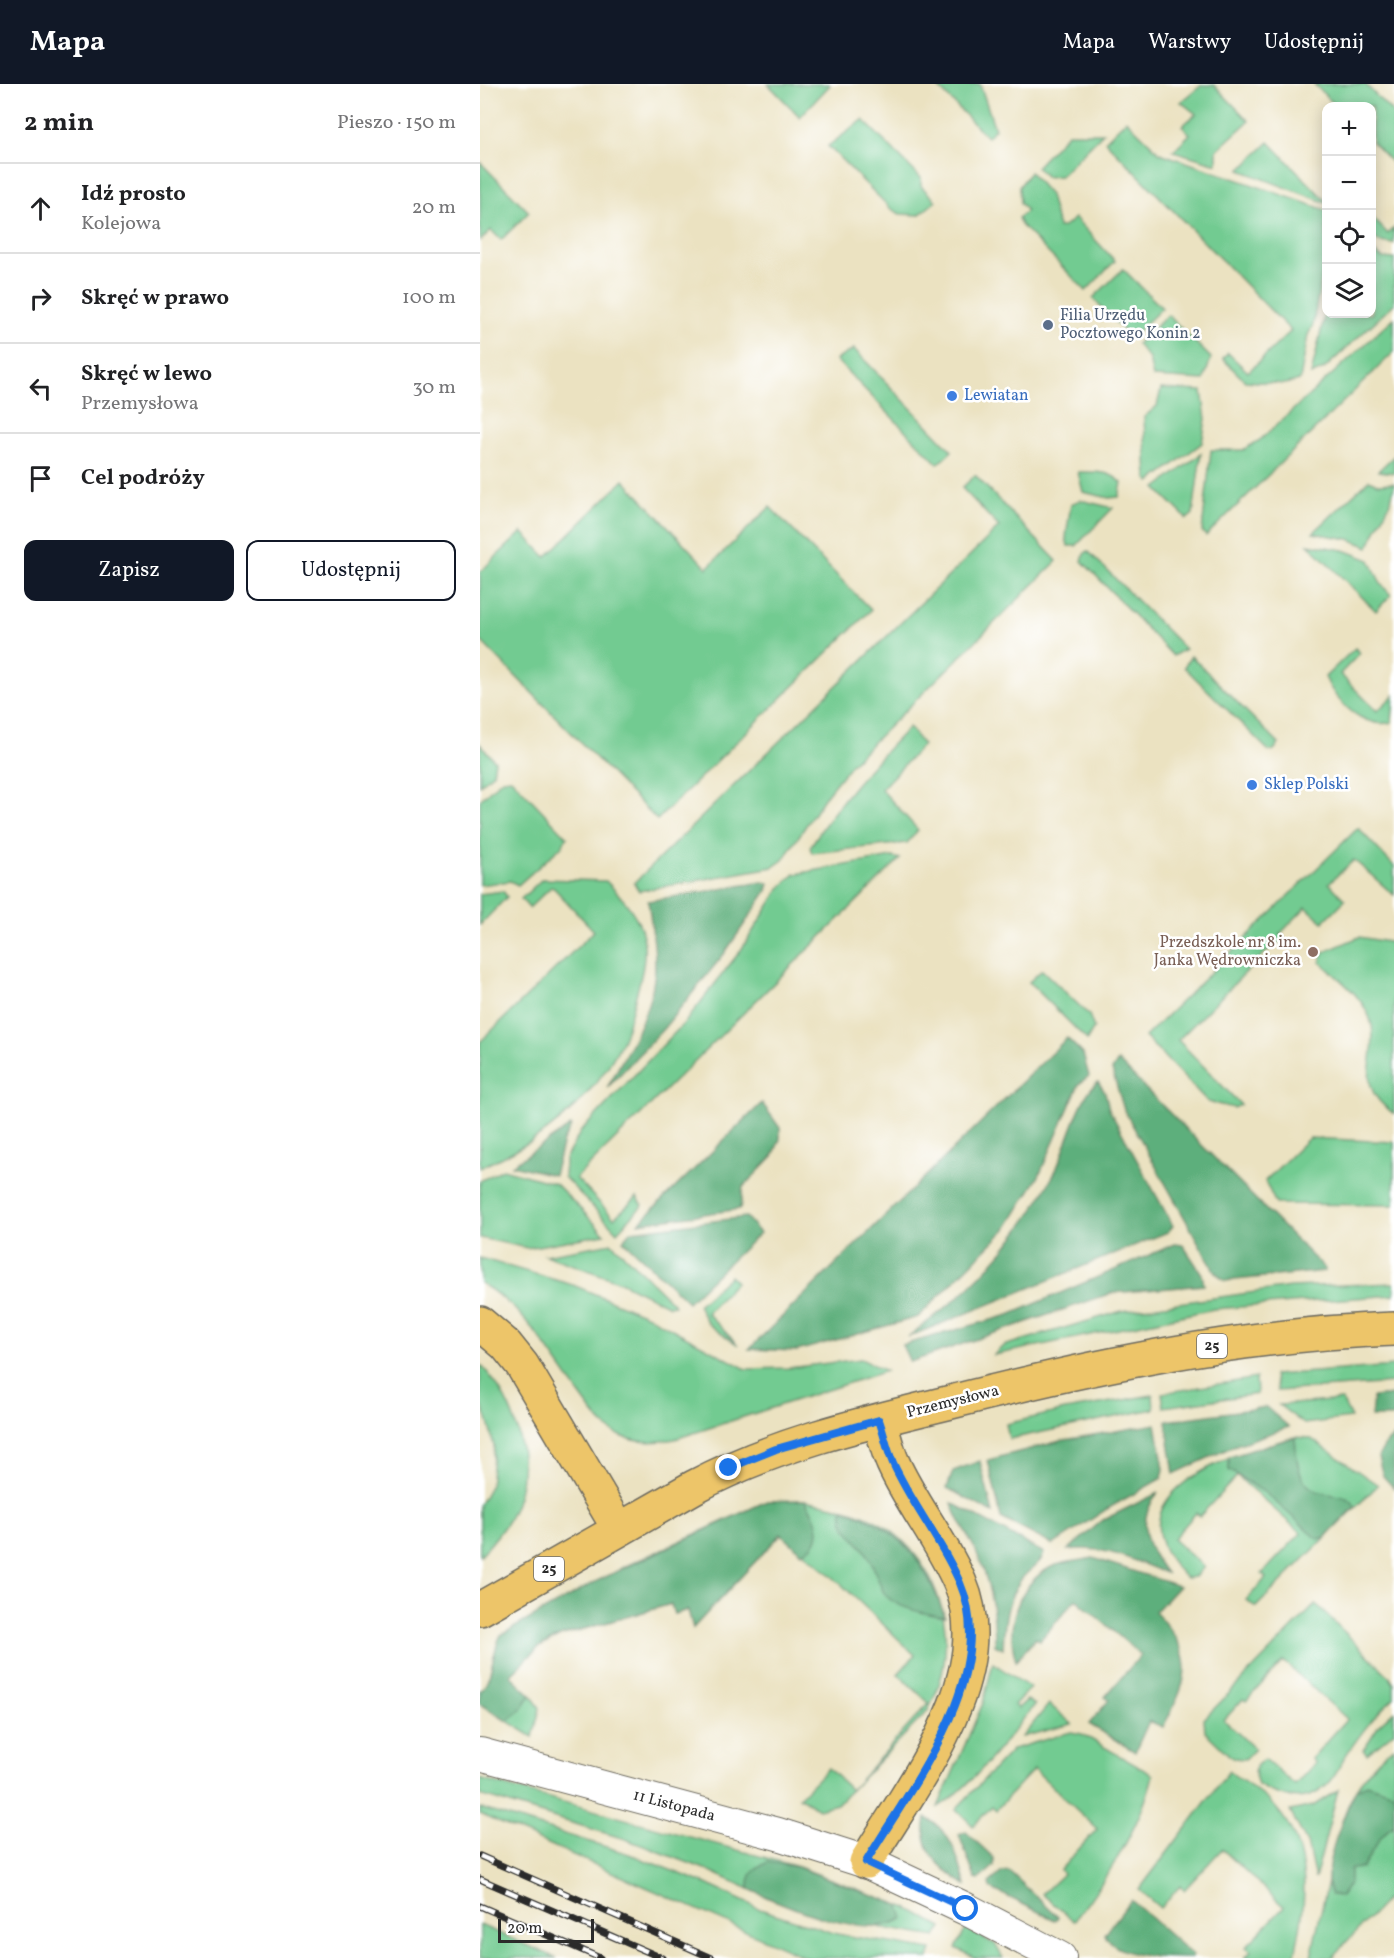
<!DOCTYPE html>
<html lang="pl">
<head>
<meta charset="utf-8">
<style>
	:root { --surface:#fff; --page:#f6f6f6; --text:#202124; --muted:#757577; --line:#e0e0e0; --accent:#111827 }
	body { margin:0; font-family:Vollkorn,serif; background:var(--page); color:var(--text) }
	.controls { position:absolute; right:18px; top:18px; display:grid; overflow:hidden; border-radius:12px; box-shadow:0 3px 15px #0003 }
	.controls button { width:54px; height:54px; display:grid; place-items:center; padding:0; border:0; border-bottom:2px solid var(--line); background:var(--surface); color:var(--text); font:30px sans-serif }
	.scale { position:absolute; left:18px; bottom:15px; width:96px; box-sizing:border-box; padding-left:6px; border:3px solid #2b2b2b; border-top:0; font-size:16px; line-height:21px; white-space:nowrap; color:#2b2b2b; -webkit-text-stroke:4px #fff; paint-order:stroke }
	.stop { position:absolute; width:18px; height:18px; margin:-14px; border:4px solid #1a73e8; border-radius:50%; background:#fff }
	.stop.end { background:#1a73e8; border-color:#fff; box-shadow:0 2px 6px #0008 }
	.list { margin:0; padding:0; list-style:none }
	h2 { display:flex; justify-content:space-between; align-items:center; height:78px; margin:0; padding:0 24px; font-size:26px }
	h2 small { font-size:20px; font-weight:400; color:var(--muted) }
	.list li { display:grid; grid-template-columns:39px 1fr auto; gap:18px; align-items:center; box-sizing:border-box; height:90px; padding:0 24px; border-top:2px solid var(--line) }
	.list b { display:block; font-size:22px; white-space:nowrap }
	.list p { margin:0; font-size:20px; white-space:nowrap; color:var(--muted) }
	.list em { font-size:20px; font-style:normal; color:var(--muted) }
	.actions { display:flex; gap:12px; padding:18px 24px }
	.actions a { flex:1; padding:14px 0; border:2px solid var(--accent); border-radius:12px; text-align:center; font-size:21px; color:var(--accent) }
	.actions .main { background:var(--accent); color:#fff }
	.icon { flex:none; width:33px; height:33px; fill:none; stroke:currentColor; stroke-width:2; stroke-linecap:round; stroke-linejoin:round }
	.map { position:relative; flex:none; width:914px; height:1874px; overflow:hidden }
	header { display:flex; align-items:center; gap:36px; box-sizing:border-box; height:84px; padding:0 30px; background:var(--accent); color:#fff }
	header strong { font-size:28px }
	nav { display:flex; gap:33px; margin-inline-start:auto; font-size:21px }
	main { display:flex }
	aside { flex:1; background:var(--surface) }
	.map>svg:first-child { display:block }
</style>
</head>
<body>
<header>
<strong>Mapa</strong>
<nav><a>Mapa</a><a>Warstwy</a><a>Udostępnij</a></nav>
</header>
<main>
<aside>
<h2>2 min<small>Pieszo · 150 m</small></h2>
<ul class="list">
<li><svg class="icon" aria-label="ahead" viewBox="0 0 24 24"><path d="M12 20V5M6 11l6-6 6 6"/></svg><div><b>Idź prosto</b><p>Kolejowa</p></div><em>20 m</em></li>
<li><svg class="icon" aria-label="right" viewBox="0 0 24 24"><path d="M7 20v-9h11M14 6l5 5-5 5"/></svg><div><b>Skręć w prawo</b></div><em>100 m</em></li>
<li><svg class="icon" aria-label="left" viewBox="0 0 24 24"><path d="M17 20v-9H6M10 6l-5 5 5 5"/></svg><div><b>Skręć w lewo</b><p>Przemysłowa</p></div><em>30 m</em></li>
<li><svg class="icon" aria-label="arrive" viewBox="0 0 24 24"><path d="M6 21V4h12l-3 4 3 4H6"/></svg><div><b>Cel podróży</b></div></li>
</ul>
<div class="actions"><a class="main">Zapisz</a><a>Udostępnij</a></div>
</aside>
<div class="map">
<svg width="914" height="1874" viewBox="0 0 914 1874">
	<rect width="100%" height="100%" fill="#fff"/>
	<filter id="ink" filterUnits="userSpaceOnUse"><feTurbulence type="fractalNoise" baseFrequency=".0167" numOctaves="2"/><feDisplacementMap in="SourceGraphic" scale="12" xChannelSelector="R" yChannelSelector="G"/><feConvolveMatrix kernelMatrix="1 2 1 2 8 2 1 2 1" color-interpolation-filters="sRGB"/></filter>
	<filter id="wash" filterUnits="userSpaceOnUse"><feTurbulence type="fractalNoise" baseFrequency=".008" numOctaves="4" result="noise"/><feDisplacementMap in="SourceGraphic" scale="24" xChannelSelector="R" yChannelSelector="G"/><feGaussianBlur stdDeviation="1.35" result="paint"/><feColorMatrix in="noise" values="0 0 0 0 0 0 0 0 0 0 0 0 0 0 0 0 0 1.4 0 .05"/><feComposite in="paint" operator="in"/></filter>
	<g filter="url(#wash)">
		<rect width="100%" height="100%" fill="#ebe2c1"/>
		<path fill="#72cb91" stroke="#4e7b5e" stroke-width="1.5" d="M288,0H349L350,1L320,33Z
			M455,0H500L515,45L507,53Z
			M834,0H885L914,30V81L892,58V22H856Z
			M734,1L769,37L737,66V80L693,67L710,50L702,42L716,30L701,18L722,1Z
			M383,36L441,94V102L456,117L439,131L420,130L411,125L348,62Z
			M646,36L680,69L846,126V167L833,241L828,251L820,296L805,300L765,297L743,275L748,269L768,288L811,247L625,57Z
			M588,49H623L580,92L566,93L556,83Z
			M789,58L846,117V119L760,86Z
			M0,78L49,128L21,156L11,146L0,157Z
			M550,88L570,111L578,143H584L595,134L635,177L606,207L541,141L538,134L547,127L540,119L539,103Z
			M892,133L908,150L914,144V160L899,158L892,151Z
			M892,167L903,174L914,175V220L844,285L831,291L846,225V230H892Z
			M643,185L682,224L651,254L613,214Z
			M688,231L731,274L724,296L673,293L669,275L657,260Z
			M914,234V268L726,452L722,447L731,366H763L780,356Z
			M374,265L472,367L458,380L356,276Z
			M681,305L722,307L726,335L722,359L670,398L667,395L664,333L677,322Z
			M721,370L713,430L707,435L676,404Z
			M914,372V389L898,387Z
			M598,388C615,388 629,386 642,399L639,413L629,414L603,408Z
			M495,391L577,477L371,680L347,710L303,776L293,783L159,807L154,799L519,443L482,404Z
			M144,396L227,484L290,423L391,526L177,736L0,556V488L42,448L66,473Z
			M889,396L897,400L914,399C914,420 896,442 889,463L869,455L833,449Z
			M600,416L633,424L596,462H588L586,453L591,420Z
			M828,460L864,466L890,476L901,500L911,511L896,527Z
			M608,467L705,565L693,572L602,477L604,470Z
			M875,564L880,569L860,590L897,627L914,611L912,638C885,646 855,618 845,593Z
			M711,572L799,660L793,667H789L704,583Z
			M429,643L443,661L401,705L438,746L427,759L332,769L330,763C361,714 389,684 429,643Z
			M0,660L15,677L13,689L0,701Z
			M31,694L87,753L82,762L38,801L30,797L0,801V716L22,695Z
			M878,744L914,782V811L874,776L849,799L865,816L843,838L826,823L800,850L804,854L783,871L698,956L761,1021L754,1024L728,1018L665,953Z
			M412,773L420,775L96,1094L134,1134L157,1113L163,1121L137,1148L84,1093L85,1075L101,1047L207,936L261,866L300,804L315,790Z
			M62,795L126,797C168,839 172,858 155,915C151,928 148,943 143,955C126,994 89,1034 53,1056C36,1067 17,1075 0,1084V958L114,847L72,802L49,824L41,815Z
			M23,807L27,813L0,841V810Z
			M879,853L914,859V1030C872,1000 898,979 892,942C887,915 859,895 840,878L844,868Z
			M562,886L609,931L614,944L607,956L549,898Z
			M829,1054L914,1058V1121L796,1120L785,1097Z
			M23,1085L76,1100L125,1150L47,1164L0,1154V1097Z
			M132,1159L195,1221L189,1222L138,1197L65,1171Z
			M0,1174L93,1201L168,1232L266,1285L308,1284L381,1275L406,1287L195,1355C175,1359 152,1360 133,1348C118,1338 108,1322 97,1307C69,1267 44,1223 0,1199Z
			M250,1192L256,1198L227,1229L258,1261L228,1240L218,1221Z
			M914,1199V1211L734,1225L514,1271L523,1262L642,1227L810,1203Z
			M0,1280C38,1321 57,1383 29,1435C21,1448 10,1461 0,1472V1420L10,1402L14,1362L7,1334L0,1318Z
			M914,1282V1299L797,1307L794,1291Z
			M776,1294L777,1310L684,1323L682,1309Z
			M673,1311L674,1325L529,1355L526,1340L585,1326Z
			M862,1316L871,1334L824,1340L799,1321Z
			M815,1353L830,1354L898,1401L776,1523L766,1516L786,1494L782,1490L821,1449L757,1392L720,1432L716,1429L693,1455L724,1483L715,1493L706,1494C622,1410 751,1370 815,1353Z
			M325,1416C350,1421 378,1426 400,1439C464,1479 484,1564 447,1628L357,1720L338,1725L319,1713L348,1684L371,1706L449,1619L418,1590L435,1571L363,1502L302,1449L213,1544L208,1526L194,1530L191,1520L80,1552L59,1563L30,1591L51,1611L60,1624L53,1653L0,1620V1607C13,1595 12,1567 21,1551L148,1481L287,1417Z
			M836,1520L909,1592L914,1600V1614C894,1631 879,1652 864,1674C859,1682 856,1692 850,1698C829,1722 802,1715 778,1701L774,1687L777,1681L785,1675L815,1701L835,1679L831,1675L867,1635L803,1577L766,1617L763,1615L744,1636L775,1665L765,1675L752,1674L725,1648L724,1635Z
			M513,1579L550,1604L534,1621L538,1624L547,1616L555,1621C527,1653 494,1702 458,1723L503,1619Z
			M569,1620L592,1640L542,1653Z
			M914,1627V1648L887,1670L883,1666L899,1641Z
			M591,1648L602,1650L673,1691C660,1745 627,1793 594,1837L562,1810L583,1790L580,1786L617,1745L554,1685L516,1726L512,1722L493,1742L476,1725L533,1665Z
			M914,1663V1808L851,1874H831C835,1851 841,1829 846,1806C858,1749 864,1700 914,1663Z
			M749,1687C764,1699 784,1710 796,1724C834,1767 826,1824 814,1874H765L771,1867L766,1863L804,1823L742,1765L704,1806L700,1802L680,1824L659,1806Z
			M0,1695L319,1783L427,1824L462,1843L456,1853L356,1836L291,1815L230,1787L148,1756L0,1711Z
			M858,1706L835,1795L827,1759L810,1727L833,1722Z
			M0,1724L149,1770L224,1799L280,1825L357,1850L452,1866L449,1874H327L0,1730Z
			M0,1841L77,1874H0Z
			M486,1845L515,1860L523,1874H495L476,1864Z"/>
		<path fill="#5daf7b" stroke="#446d53" stroke-width="1.5" d="M282,798L289,799L287,807L244,870L184,944L127,1004C144,973 164,940 172,906C179,877 172,846 168,817Z
			M587,954L603,970L609,992L599,1000L559,1092L526,1145L438,1233L317,1267L269,1265Z
			M638,977L845,1185V1187L745,1197L735,1188L644,1026L632,986Z
			M618,998L625,1008L629,1025L693,1142L688,1148L428,1253C444,1240 462,1228 478,1213C517,1179 549,1137 573,1092C585,1070 600,1008 618,998Z
			M282,1019L300,1044V1055L293,1072L263,1103L260,1125L159,1139Z
			M92,1041L83,1057L74,1091L32,1081Z
			M266,1133L280,1149L208,1218L143,1156L151,1147Z
			M695,1160L703,1161L722,1190L724,1201L632,1209L430,1278L422,1261L529,1231Z
			M914,1311V1333H891L893,1313Z
			M786,1323L809,1343L756,1361L694,1390L686,1337Z
			M676,1340L684,1385L682,1394L627,1425L573,1461L521,1434L508,1376L584,1356Z
			M914,1352V1404L903,1392L898,1373L906,1359Z
			M815,1353C816,1364 816,1380 821,1391C835,1421 867,1402 875,1423L845,1453L838,1455L784,1408L749,1386V1373Z
			M500,1377V1378L513,1429L467,1404L473,1387Z
			M678,1409C655,1437 666,1463 686,1489C651,1476 627,1461 588,1466L623,1436Z
			M325,1416C338,1435 347,1457 322,1469L301,1450L213,1544L208,1526L194,1530L191,1520L79,1552L59,1563L30,1591L51,1611L40,1627L27,1637L0,1620V1607C13,1596 12,1567 21,1551L117,1497L287,1417Z
			M472,1419L564,1469C562,1480 546,1487 540,1497C526,1516 524,1542 523,1565L515,1561C515,1527 510,1496 495,1465C487,1449 477,1436 472,1419Z
			M363,1425C420,1443 446,1478 465,1533C448,1530 411,1524 403,1507C396,1493 393,1476 383,1464C372,1451 361,1444 363,1425Z
			M613,1474L699,1502L675,1528C716,1572 711,1592 683,1643L669,1637L655,1668L609,1640L629,1616L625,1613L661,1571L596,1515L560,1556L556,1554L536,1577C525,1541 537,1501 571,1483C583,1477 600,1477 613,1474Z
			M887,1700L914,1709V1742C898,1750 892,1771 882,1784L870,1785V1798L861,1812L851,1811C839,1785 865,1730 876,1705Z
			M446,1734C473,1748 477,1774 486,1801C460,1784 439,1767 446,1734Z
			M486,1748L514,1774V1782L500,1795L495,1794L479,1751Z
			M288,1778L317,1783L419,1821L424,1834C387,1858 306,1822 269,1805C268,1789 275,1785 288,1778Z
			M529,1787L578,1833L575,1836L510,1804L509,1799L522,1788Z
			M651,1816L713,1872L712,1874C683,1874 633,1874 625,1850Z"/>
	</g>
	<g filter="url(#ink)">
		<g fill="none" stroke-linecap="round" stroke-linejoin="round">
			<g stroke="#6e6b60" stroke-width="34">
				<path id="tertiary" d="M0,1670L298,1750L386,1778L486,1825L580,1874"/>
			</g>
			<g stroke="#6e6b60" stroke-width="36">
				<path id="primary" d="M0,1239L26,1261L42,1281L139,1445
					M0,1525L214,1403C293,1361 380,1340 467,1319C613,1282 763,1250 914,1245
					M386,1778C431,1702 520,1592 480,1499C462,1457 432,1421 413,1379C407,1366 404,1350 399,1336"/>
			</g>
			<use href="#tertiary" stroke="#fff" stroke-width="32"/>
			<use href="#primary" stroke="#edc569" stroke-width="33"/>
			<g stroke="#2b2b2b" stroke-width="7">
				<path id="rail" d="M0,1772L232,1874
					M0,1795L182,1874
					M0,1822L120,1874"/>
			</g>
			<use href="#rail" stroke="#fff" stroke-width="4.5" stroke-dasharray="14" stroke-linecap="butt"/>
		</g>
	</g>
	<g fill="none" stroke-linecap="round" stroke-linejoin="round" filter="url(#ink)">
		<path stroke="#1a73e8" stroke-width="8" d="M249,1384L296,1365L399,1336C404,1350 407,1366 413,1379C432,1421 462,1457 480,1499C520,1592 431,1702 386,1778L486,1825"/>
	</g>
	<circle fill="#5c6f8a" stroke="#fff" stroke-width="2" cx="568" cy="241" r="6"/>
	<g fill="#3f7fe0" stroke="#fff" stroke-width="2">
		<circle cx="472" cy="312" r="6"/>
		<circle cx="772" cy="701" r="6"/>
	</g>
	<circle fill="#8d6e63" stroke="#fff" stroke-width="2" cx="833" cy="868" r="6"/>
	<g text-anchor="middle" dominant-baseline="central" stroke-width="5" stroke-linejoin="round" paint-order="stroke">
		<g fill="#fff" stroke="#6b6b6b" stroke-width="1.5">
			<rect x="717" y="1250" width="30" height="24" rx="4.5"/>
			<rect x="54" y="1473" width="30" height="24" rx="4.5"/>
		</g>
		<g font-size="15" font-weight="bold" fill="#2b2b2b">
			<text x="732" y="1262">25</text>
			<text x="69" y="1485">25</text>
		</g>
		<g font-size="16" fill="#4e5e75" stroke="#fff" text-anchor="start">
			<text x="580" y="232">Filia Urzędu<tspan x="580" dy="18">Pocztowego Konin 2</tspan></text>
		</g>
		<g font-size="16" fill="#366cbe" stroke="#fff" text-anchor="start">
			<text x="484" y="312">Lewiatan</text>
			<text x="784" y="701">Sklep Polski</text>
		</g>
		<g font-size="16" fill="#785e54" stroke="#fff" text-anchor="end">
			<text x="821" y="859">Przedszkole nr 8 im.<tspan x="821" dy="18">Janka Wędrowniczka</tspan></text>
		</g>
		<g font-size="16" fill="#2b2b2b" stroke="#fff">
			<text transform="translate(473 1318) rotate(-14)">Przemysłowa</text>
			<text transform="translate(194 1722) rotate(15)">11 Listopada</text>
		</g>
	</g>
</svg>
<div class="controls">
<button>+</button>
<button>−</button>
<button><svg class="icon" aria-label="locate" viewBox="0 0 24 24"><circle cx="12" cy="12" r="6"/><path d="M12 2v4M12 18v4M2 12h4M18 12h4"/></svg></button>
<button><svg class="icon" aria-label="layers" viewBox="0 0 24 24"><path d="M12 4l9 5-9 5-9-5zM3 14l9 5 9-5"/></svg></button>
</div>
<div class="scale">20 m</div>
<div class="stop" style="left:486px;top:1825px"></div>
<div class="stop end" style="left:249px;top:1384px"></div>
</div>
</main>
</body>
</html>
